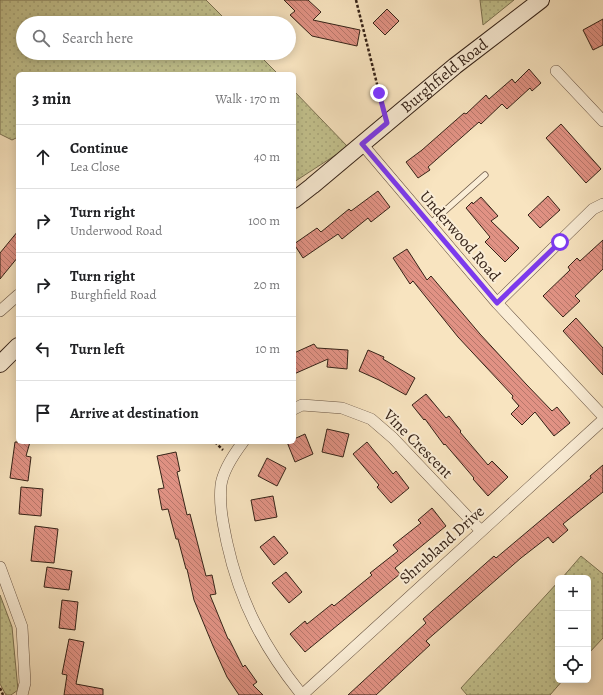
<!DOCTYPE html>
<html lang="en">
<head>
<meta charset="utf-8">
<style>
	:root { --surface:#fff; --page:#f2f2f2; --text:#202124; --muted:#757577; --line:#e0e0e0 }
	body { margin:0; font-family:Alegreya,serif; background:var(--page); color:var(--text) }
	.controls { position:absolute; right:12px; bottom:12px; display:grid; overflow:hidden; border-radius:6px; box-shadow:0 2px 10px #0003 }
	.controls button { width:36px; height:36px; display:grid; place-items:center; padding:0; border:0; border-bottom:1px solid var(--line); background:var(--surface); color:var(--text); font:20px sans-serif }
	.stop { position:absolute; width:12px; height:12px; margin:-9px; border:3px solid #7c3aed; border-radius:50%; background:#fff }
	.stop.end { background:#7c3aed; border-color:#fff; box-shadow:0 1px 4px #0008 }
	.list { margin:0; padding:0; list-style:none }
	h2 { display:flex; justify-content:space-between; align-items:center; height:52px; margin:0; padding:0 16px; font-size:17px }
	h2 small { font-size:13px; font-weight:400; color:var(--muted) }
	.list li { display:grid; grid-template-columns:26px 1fr auto; gap:12px; align-items:center; box-sizing:border-box; height:64px; padding:0 16px; border-top:1px solid var(--line) }
	.list b { display:block; font-size:15px; white-space:nowrap }
	.list p { margin:0; font-size:13px; white-space:nowrap; color:var(--muted) }
	.list em { font-size:13px; font-style:normal; color:var(--muted) }
	.icon { flex:none; width:22px; height:22px; fill:none; stroke:currentColor; stroke-width:2; stroke-linecap:round; stroke-linejoin:round }
	.map { position:relative; flex:none; width:603px; height:695px; overflow:hidden }
	.search { position:absolute; background:var(--surface); box-shadow:0 2px 10px #0003; left:16px; top:16px; width:280px; height:44px; display:flex; align-items:center; gap:10px; box-sizing:border-box; padding:0 14px; border-radius:22px; color:var(--muted); font-size:15px }
	.panel { position:absolute; background:var(--surface); box-shadow:0 2px 10px #0003; left:16px; top:72px; width:280px; height:372px; border-radius:6px }
	.map>svg:first-child { display:block }
</style>
</head>
<body>
<div class="map">
<svg width="603" height="695" viewBox="0 0 603 695">
	<defs>
		<pattern id="park-dots" width="8" height="8" patternUnits="userSpaceOnUse"><rect width="8" height="8" fill="#c3c28e"/><path d="M2 2h.1M6 6h.1" fill="none" stroke="#a8a67a" stroke-width="1.8" stroke-linecap="round"/></pattern>
		<pattern id="building-back-hatch" width="6" height="6" patternUnits="userSpaceOnUse"><rect width="6" height="6" fill="#e19284"/><path d="M-1 5l2 2M0 0l6 6M5-1l2 2" fill="none" stroke="#b7776b"/></pattern>
	</defs>
	<rect width="100%" height="100%" fill="#f8e4c0"/>
	<filter id="stains"><feTurbulence type="fractalNoise" baseFrequency=".005" numOctaves="4"/><feColorMatrix values="0 0 0 0 .2 0 0 0 0 .09 0 0 0 0 .02 0 0 0 .5 -.17"/></filter>
	<radialGradient id="worn" r=".72"><stop offset=".6" stop-color="#630" stop-opacity="0"/><stop offset="1" stop-color="#630" stop-opacity=".3"/></radialGradient>
	<path fill="url(#park-dots)" stroke="#7c7252" d="M0,0H206L229,23H23V53H257L278,74H18V137L12,140L0,134Z
		M480,0H514L483,25Z
		M294,91L348,147L294,182Z
		M581,556L603,574V638L588,654V578H562Z
		M558,582V680H563L550,695H467L461,688Z
		M0,595L12,627L18,690L11,695H6L0,684Z"/>
	<path fill="url(#building-back-hatch)" stroke="#352217" d="M284,0H308L321,12L313,20L360,30L357,46L312,36L290,15L295,11Z
		M387,9L399,21L385,35L373,23Z
		M603,19V45L593,50L583,30Z
		M529,69L541,83L532,91L530,88L507,109L502,104L481,124L479,122L428,167L430,170L418,178L406,162L422,150L464,113L466,114L486,95L489,99L512,79L515,83Z
		M561,124L601,169L586,183L546,138Z
		M378,191L390,207L371,222L368,218L342,239L338,234L303,258L294,244L317,228L321,232L349,209L351,211Z
		M548,196L560,210L540,228L528,215Z
		M481,197L498,216L491,221L519,248L505,262L485,242L490,237L466,208L472,202L473,204Z
		M18,231V257L0,279V253Z
		M603,240V269L575,296L580,301L563,317L543,296L570,270L568,267L577,258L580,261Z
		M407,249L427,280L431,276L480,334L526,384L552,411L557,407L570,423L554,436L535,412L522,425L511,414L519,406L512,398L513,396L458,337L413,281L410,284L393,258Z
		M576,318L603,348V375L563,331Z
		M314,344L317,348L348,350L347,369L327,367L328,359L294,374V353Z
		M368,350L384,357L383,359L415,378L406,395L379,380L359,371Z
		M426,394L446,418L449,416L461,431L460,432L488,465L492,461L508,477L488,496L473,479L474,478L445,444L444,445L425,419L424,420L412,405Z
		M327,429L349,434L343,457L322,452Z
		M305,434L313,454L295,462L287,442H294V439Z
		M15,442H30L26,456L31,457L28,481L10,478Z
		M367,442L393,474L396,471L409,488L391,503L377,487L379,485L353,454Z
		M176,452L180,471L177,472L187,515L190,514L206,576L212,575L216,594L210,595L228,639H229L243,667L245,665L257,682L253,685L263,695H239L227,677L213,646L194,600L187,569H186L178,539H176L168,509L162,510L158,489L164,488L157,456Z
		M267,458L286,468L277,486L258,476Z
		M603,465V492L563,524L568,530L553,543L548,537L521,558L426,641L430,645L376,695H348L426,623L423,619L494,556L496,558L591,478L590,476Z
		M21,487L43,489L41,516L19,514Z
		M273,496L277,517L255,521L251,500Z
		M432,508L446,526L395,568L400,574L305,652L290,634L305,621L307,624L332,604L334,606L372,575L370,573L398,551L393,545L421,523L418,520Z
		M35,526L58,529L54,563L31,561Z
		M274,536L288,553L274,565L260,547Z
		M47,567L72,571L69,590L44,587Z
		M286,572L302,592L289,603L272,583Z
		M62,600L78,602L75,630L59,628Z
		M69,639L84,642L76,684L103,689V695H64L67,675L62,674Z"/>
	<g fill="none" stroke-linecap="round" stroke-linejoin="round">
		<g stroke="#665241" stroke-width="7">
			<path id="lane" d="M430,224L485,175"/>
		</g>
		<g stroke="#665241" stroke-width="12">
			<path id="street" d="M556,71L603,121
				M362,144L497,303L603,416
				M497,303L593,209L603,204
				M0,311L18,295
				M294,409L302,405L342,408L371,419L393,438L481,531
				M243,442C234,454 223,470 221,485C219,505 223,524 227,543C240,602 264,648 302,695
				M0,567L22,627L25,683L22,695
				M302,695L603,420"/>
		</g>
		<g stroke="#352217" stroke-width="18">
			<g id="secondary">
				<path id="s1" d="M294,200L312,186L455,66L541,0"/>
				<path d="M0,364L18,346"/>
			</g>
		</g>
		<path stroke="#352217" stroke-width="2.5" stroke-dasharray="3 2" stroke-linecap="butt" d="M356,0L383,108
			M215,442L223,450
			M0,688L3,695"/>
		<use href="#lane" stroke="#faedd6" stroke-width="5.5"/>
		<use href="#street" stroke="#faedd6" stroke-width="11"/>
		<use href="#secondary" stroke="#faedd6" stroke-width="16"/>
	</g>
	<g fill="none" stroke-linecap="round" stroke-linejoin="round">
		<path stroke="#7c3aed" stroke-width="5" d="M379,93L387,123L362,144L497,303L560,242"/>
	</g>
	<g text-anchor="middle" dominant-baseline="central" stroke-width="4" stroke-linejoin="round" paint-order="stroke">
		<g font-size="16" fill="#352217" stroke="#faedd6">
			<text stroke="none"><textPath href="#s1" startOffset="195">Burghfield Road</textPath></text>
			<text transform="translate(460 236) rotate(49)">Underwood Road</text>
			<text transform="translate(418 444) rotate(45)">Vine Crescent</text>
			<text transform="translate(442 545) rotate(-42)">Shrubland Drive</text>
		</g>
	</g>
	<rect width="100%" height="100%" filter="url(#stains)"/>
	<rect width="100%" height="100%" fill="url(#worn)"/>
</svg>
<div class="controls">
<button>+</button>
<button>−</button>
<button><svg class="icon" aria-label="locate" viewBox="0 0 24 24"><circle cx="12" cy="12" r="6"/><path d="M12 2v4M12 18v4M2 12h4M18 12h4"/></svg></button>
</div>
<div class="stop" style="left:560px;top:242px"></div>
<div class="stop end" style="left:379px;top:93px"></div>
<div class="search"><svg class="icon" aria-label="search" viewBox="0 0 24 24"><circle cx="10" cy="10" r="6"/><path d="M15 15l6 6"/></svg>Search here</div>
<section class="panel">
<h2>3 min<small>Walk · 170 m</small></h2>
<ul class="list">
<li><svg class="icon" aria-label="ahead" viewBox="0 0 24 24"><path d="M12 20V5M6 11l6-6 6 6"/></svg><div><b>Continue</b><p>Lea Close</p></div><em>40 m</em></li>
<li><svg class="icon" aria-label="right" viewBox="0 0 24 24"><path d="M7 20v-9h11M14 6l5 5-5 5"/></svg><div><b>Turn right</b><p>Underwood Road</p></div><em>100 m</em></li>
<li><svg class="icon" aria-label="right" viewBox="0 0 24 24"><path d="M7 20v-9h11M14 6l5 5-5 5"/></svg><div><b>Turn right</b><p>Burghfield Road</p></div><em>20 m</em></li>
<li><svg class="icon" aria-label="left" viewBox="0 0 24 24"><path d="M17 20v-9H6M10 6l-5 5 5 5"/></svg><div><b>Turn left</b></div><em>10 m</em></li>
<li><svg class="icon" aria-label="arrive" viewBox="0 0 24 24"><path d="M6 21V4h12l-3 4 3 4H6"/></svg><div><b>Arrive at destination</b></div></li>
</ul>
</section>
</div>
</body>
</html>
